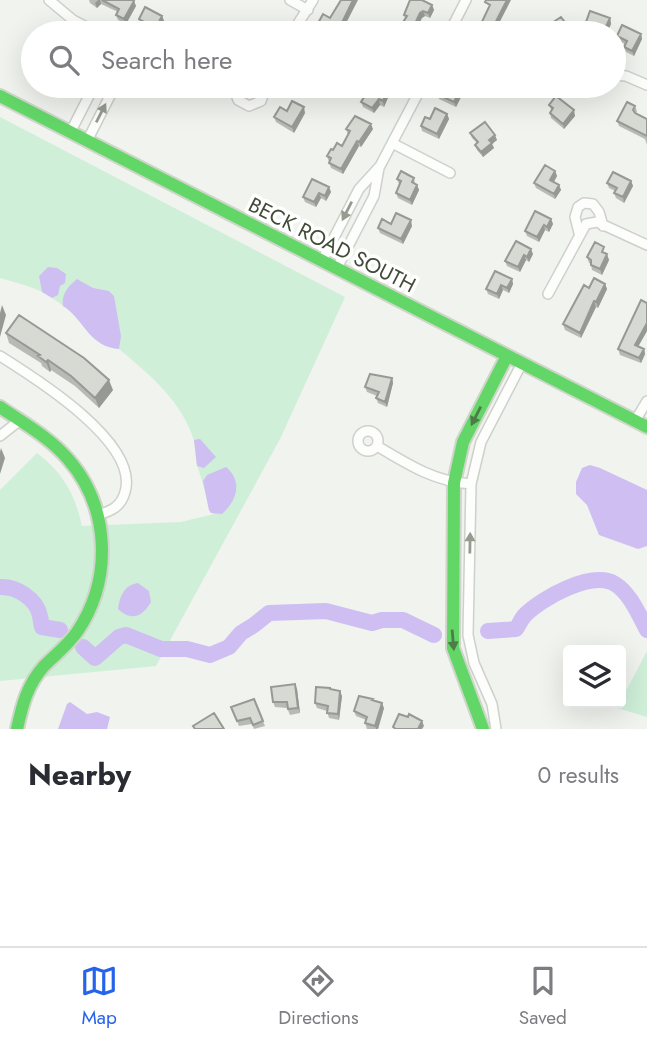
<!DOCTYPE html>
<html lang="en">
<head>
<meta charset="utf-8">
<style>
	:root { --surface:#fff; --page:#f2f2f3; --text:#2b2b33; --muted:#7c7c81; --line:#e1e1e2; --accent:#2563eb }
	body { margin:0; font-family:Jost,sans-serif; background:var(--page); color:var(--text) }
	.controls { position:absolute; right:21px; bottom:21px; display:grid; overflow:hidden; border-radius:7px; box-shadow:0 7px 28px #0002 }
	.controls button { width:63px; height:63px; display:grid; place-items:center; padding:0; border:0; border-bottom:2px solid var(--line); background:var(--surface); color:var(--text); font:35px sans-serif }
	.list { margin:0; padding:0; list-style:none }
	h2 { display:flex; justify-content:space-between; align-items:center; height:91px; margin:0; padding:0 28px; font-size:30px }
	h2 small { font-size:23px; font-weight:400; color:var(--muted) }
	.icon { flex:none; width:38px; height:38px; fill:none; stroke:currentColor; stroke-width:2; stroke-linecap:round; stroke-linejoin:round }
	.map { position:relative; flex:none; width:647px; height:729px; overflow:hidden }
	.search { position:absolute; background:var(--surface); box-shadow:0 7px 28px #0002; left:21px; right:21px; top:21px; height:77px; display:flex; align-items:center; gap:18px; box-sizing:border-box; padding:0 24px; border-radius:38px; color:var(--muted); font-size:26px }
	.sheet { height:217px; background:var(--surface) }
	nav { display:flex; justify-content:space-around; align-items:center; box-sizing:border-box; height:98px; border-top:2px solid var(--line); background:var(--surface); font-size:19px; color:var(--muted) }
	nav a { display:grid; justify-items:center; gap:4px }
	nav .on { color:var(--accent) }
	.map>svg:first-child { display:block }
</style>
</head>
<body>
<div class="map">
<svg width="647" height="729" viewBox="0 0 647 729">
	<rect width="100%" height="100%" fill="#f0f3ee"/>
	<path fill="#cfefd9" d="M0,117L345,297L280,439L156,666L0,681V490L37,453C63,473 75,494 82,526L181,522L214,514L209,510C206,496 203,482 198,468C195,459 196,450 194,441C183,402 149,374 119,349C95,347 87,329 73,314C67,308 58,302 51,297C36,287 17,283 0,278Z
		M647,651V717L617,708Z"/>
	<path fill="#cfbef2" d="M48,267L57,268L66,274L65,283L60,286L58,295L52,298L42,292L39,276Z
		M77,279L93,288L109,291L114,296L121,336L119,349C89,347 84,319 63,306C61,295 68,286 77,279Z
		M200,439L216,457L204,468L197,466L194,440Z
		M590,465L600,468L647,490V546L638,549L599,535L587,505L576,494V482L582,468Z
		M226,467C243,481 237,501 222,514L211,513L209,510L203,481L207,475Z
		M138,583L149,591L151,602C143,616 132,622 118,609C120,596 124,585 138,583Z
		M70,702L87,714L97,712L110,717L107,729H58L67,704Z"/>
	<g fill="none" stroke-linecap="round" stroke-linejoin="round">
		<path stroke="#cfbef2" stroke-width="16" d="M0,587C16,586 37,599 40,616C41,620 41,624 42,627L60,630
			M488,631L516,629C519,625 521,619 525,615C542,598 592,570 615,584C630,593 639,615 647,630
			M83,647L95,658L119,637L126,635L161,649H187L210,655L229,647L241,633L254,625L269,613L326,611L372,623L382,620H403L434,635"/>
		<g stroke="#ced1cb" stroke-width="12">
			<path id="street" d="M49,0L73,20L98,33
				M290,0L308,10
				M292,33L313,0
				M449,33L466,0
				M614,75L626,76L647,85
				M233,86L238,100L249,106L261,101L264,92L262,86
				M70,133L94,86
				M87,141L115,86
				M392,143L450,173
				M579,233L575,217L578,207L584,203L593,204L599,212L603,226
				M322,261L359,189L380,166L422,86
				M337,268L374,196L379,168
				M548,294L586,224L597,222L647,245
				M0,356C35,378 140,443 125,492C121,507 111,511 98,515
				M635,421L647,401
				M358 441a10 10 0 1 1 20 0a10 10 0 1 1-20 0Z
				M0,436L19,421
				M377,446C407,464 435,482 471,484
				M496,729L492,704L474,663L468,635L471,484L481,442L522,363"/>
		</g>
		<g stroke="#cdd6c8" stroke-width="16">
			<path id="fast" d="M0,96L647,427
				M0,407C23,423 49,437 68,459C110,507 113,579 77,632C68,645 55,655 44,666C27,685 22,706 17,729
				M483,729L453,648L454,483L463,442L507,356"/>
		</g>
		<use href="#street" stroke="#fdfdfc" stroke-width="9"/>
		<use href="#fast" stroke="#63d668" stroke-width="12"/>
	</g>
	<path fill="#b8bbb5" d="M89,0H132L136,6L126,24L118,20L116,15L118,12L101,4L97,8L90,3Z
		M432,5L434,10L430,18L425,16L396,33L405,19L404,15Z
		M162,16L164,21L158,33H146L145,29L146,27L141,24L139,19Z
		M610,18L611,24L607,33H593L594,30L588,28L586,22Z
		M641,34L642,39L634,56L626,52L624,47L625,44L619,41L617,36Z
		M284,86H306L301,96Z
		M371,86H393L384,107L380,105L374,113L363,107L361,102Z
		M448,86H464L465,89L456,107L439,99L437,94L448,87Z
		M541,86V94L525,95L523,90Z
		M549,105L575,116L564,129L551,118L550,113L552,111Z
		M635,106L637,111L636,113L647,119V145L645,139L619,126L617,121Z
		M287,111L305,113L294,133L276,122L274,117Z
		M447,114L449,119L439,139L422,131L421,126L430,119Z
		M346,129H373L361,147L359,146L343,174L331,168L327,156L333,150L342,146L348,135Z
		M470,133L497,140L492,144L494,148L483,157L477,150L475,145L477,143L472,138Z
		M555,171L557,176L554,182L559,185L561,190L555,199L536,188L534,183Z
		M414,178L415,184L417,185L419,190L412,205L398,198L396,193L399,184L397,179Z
		M631,181L633,186L624,203L616,198L614,193L615,191L609,188L607,183Z
		M329,187L331,192L326,201L321,198L316,207L305,202L303,197Z
		M551,219L553,224L549,232L545,230L539,242L527,236L525,231Z
		M391,224L412,226L403,244L380,233L378,228Z
		M516,241L533,254L529,262L526,260L520,272L507,266L505,261Z
		M606,252V254L609,260L602,275L592,270L591,264L589,263L587,257Z
		M512,279L513,284L509,293L503,290L499,299L488,294L486,289Z
		M605,284L607,289L598,308L596,307L581,338L565,330L563,324L589,288Z
		M647,331L638,347L644,349L645,354L641,363L620,355L618,349Z
		M6,333L113,390L99,408L75,386L51,370L50,372L42,366L41,363L9,343Z
		M392,378L393,383L387,407L378,403L376,398L377,396L367,392L365,387Z
		M297,689L300,713L290,715L287,708L275,707L273,702Z
		M331,690L342,696L339,720L329,718L327,711L317,708L315,703Z
		M254,699L265,726L254,729L252,724L239,726L231,707Z
		M373,699V701L384,708L378,729H367L365,723L366,720L356,716L354,711Z"/>
	<path fill="#969994" d="M98,0H100L101,4L97,8L95,3Z
		M353,0H358L341,33H337Z
		M507,0H511L494,33H490Z
		M134,1L136,6L126,24L124,19Z
		M432,5L434,10L430,18L428,13Z
		M423,11L425,16L422,18L415,33L412,30L420,13Z
		M162,16L164,21L158,33H153Z
		M610,18L611,24L607,33H603Z
		M641,34L642,39L634,56L632,51Z
		M302,86H306L301,96L299,90Z
		M389,86H393L384,107L383,101Z
		M462,86H464L465,89L456,107L454,102Z
		M379,99L380,105L374,113L372,108Z
		M304,107L305,113L294,133L292,127Z
		M574,110L575,116L564,129L563,124Z
		M447,114L449,119L439,139L437,134Z
		M371,124L373,129L361,147L359,142Z
		M495,135L497,140L492,144L494,148L483,157L481,152L489,140Z
		M357,141L359,146L343,174L341,169Z
		M555,171L557,176L552,185L550,180Z
		M631,181L633,186L624,203L623,197Z
		M417,185L419,190L412,205L410,200Z
		M559,185L561,190L555,199L554,194Z
		M329,187L331,192L326,201L325,196Z
		M319,193L321,198L316,207L314,202Z
		M551,219L553,224L549,232L547,227Z
		M411,220L412,226L403,244L401,239Z
		M544,225L545,230L539,242L537,237Z
		M531,249L533,254L529,262L527,257Z
		M607,254L609,260L602,275L600,269Z
		M524,255L526,260L520,272L518,267Z
		M512,279L513,284L509,293L507,288Z
		M605,284L607,289L598,308L596,302Z
		M501,285L503,290L499,299L497,294Z
		M594,301L596,307L581,338L580,333Z
		M2,305L6,315L0,337V313Z
		M647,323V331L636,350L635,345Z
		M644,349L645,354L641,363L639,358Z
		M48,360L51,370L50,372L46,362Z
		M392,378L393,383L387,407L385,402Z
		M109,380L113,390L99,408L95,398Z
		M1,448L5,458L0,474V452Z
		M295,684L297,689L300,713L298,708Z
		M340,691L342,696L339,720L338,714Z
		M382,703L384,708L378,729H376L375,726Z
		M422,721L424,726L422,729H418Z"/>
	<path fill="#d6dad3" stroke="#969994" stroke-width="2" d="M102,0H132L134,1L124,19L116,15L119,9Z
		M341,0H353L337,33H317L320,27L317,25L323,14L330,18Z
		M410,0H422L432,5L428,13L423,11L420,13L412,30L418,33H396L407,16L404,15Z
		M486,0H507L490,33H472L470,32L474,23L480,26L490,5L485,2Z
		M145,7L162,16L153,33L145,29L148,24L139,19Z
		M590,11L610,18L603,33H593L596,26L586,22Z
		M561,17L570,29L564,33H547L544,28Z
		M622,25L641,34L632,51L624,47L627,41L617,36Z
		M291,86H302L299,90Z
		M371,86H389L383,101L379,99L372,108L361,102Z
		M441,86L448,87V86H462L454,102L437,94Z
		M523,86H539L540,89L523,90Z
		M556,96L574,110L563,124L550,113L553,108L549,105Z
		M292,101L304,107L292,127L274,117L280,107L287,111Z
		M627,102L635,106L633,110L635,113L647,119V136L617,121Z
		M435,108L447,114L437,134L421,126L425,117L430,119Z
		M355,116L371,124L359,142L357,141L341,169L329,163L331,158L327,156L331,149L333,150L337,143L342,146L350,131L346,129Z
		M485,122L495,135L489,140L492,143L481,152L475,145L478,142L470,133Z
		M545,165L555,171L550,180L559,185L554,194L534,183Z
		M401,171L414,178L412,182L417,185L410,200L396,193L401,181L397,179Z
		M613,172L631,181L623,197L614,193L617,188L607,183Z
		M312,179L329,187L325,196L319,193L314,202L303,197Z
		M535,211L551,219L547,227L544,225L537,237L525,231Z
		M396,213L411,220L401,239L378,228L382,219L391,224Z
		M516,241L531,249L527,257L524,255L518,267L505,261Z
		M595,242L604,247L602,252L607,254L600,269L591,265V260L587,257Z
		M495,271L512,279L507,288L501,285L497,294L486,289Z
		M594,278L605,284L596,302L594,301L580,333L563,324L584,285L589,288Z
		M641,300L647,303V323L635,345L644,349L639,358L618,349Z
		M19,315L84,358L109,380L95,398L71,376L48,360L46,362L38,356L40,355L6,333Z
		M370,374L392,378L385,402L376,398L379,392L365,387Z
		M295,684L298,708L288,709L287,702H273L271,687Z
		M316,687L330,688V689L340,691L338,714L327,713L328,706L315,703Z
		M359,696L373,699L372,700L382,703L375,726L365,723L367,717L354,711Z
		M254,699L263,721L253,725L250,718L237,721L231,707Z
		M214,713L224,729H195L193,726Z
		M399,714L408,717L409,714L422,721L418,729H396L393,727Z"/>
	<defs><path id="oneway-solid" d="M-6-.8H1V-3.2L6.5 0L1 3.2V.8H-6Z" transform="scale(1.75)"/></defs>
	<g fill="#969b90">
		<use href="#oneway-solid" transform="translate(101 113) rotate(-63)"/>
		<use href="#oneway-solid" transform="translate(347 211) rotate(117)"/>
		<use href="#oneway-solid" transform="translate(470 543) rotate(-89)"/>
	</g>
	<g fill="#4d7c49">
		<use href="#oneway-solid" transform="translate(476 416) rotate(117)"/>
		<use href="#oneway-solid" transform="translate(453 640) rotate(85)"/>
	</g>
	<g text-anchor="middle" dominant-baseline="central" stroke-width="7" stroke-linejoin="round" paint-order="stroke">
		<g font-size="21" fill="#414b38" stroke="#fff">
			<text transform="translate(332 245) rotate(27)">BECK ROAD SOUTH</text>
		</g>
	</g>
</svg>
<div class="controls">
<button><svg class="icon" aria-label="layers" viewBox="0 0 24 24"><path d="M12 4l9 5-9 5-9-5zM3 14l9 5 9-5"/></svg></button>
</div>
<div class="search"><svg class="icon" aria-label="search" viewBox="0 0 24 24"><circle cx="10" cy="10" r="6"/><path d="M15 15l6 6"/></svg>Search here</div>
</div>
<section class="sheet">
<h2>Nearby<small>0 results</small></h2>
<ul class="list">
</ul>
</section>
<nav>
<a class="on"><svg class="icon" aria-label="map" viewBox="0 0 24 24"><path d="M3 6l6-2 6 2 6-2v14l-6 2-6-2-6 2zM9 4v14M15 6v14"/></svg>Map</a>
<a><svg class="icon" aria-label="directions" viewBox="0 0 24 24"><path d="M12 3l9 9-9 9-9-9zM9 14v-3h6M13 9l2 2-2 2"/></svg>Directions</a>
<a><svg class="icon" aria-label="saved" viewBox="0 0 24 24"><path d="M7 4h10v16l-5-4-5 4z"/></svg>Saved</a>
</nav>
</body>
</html>
